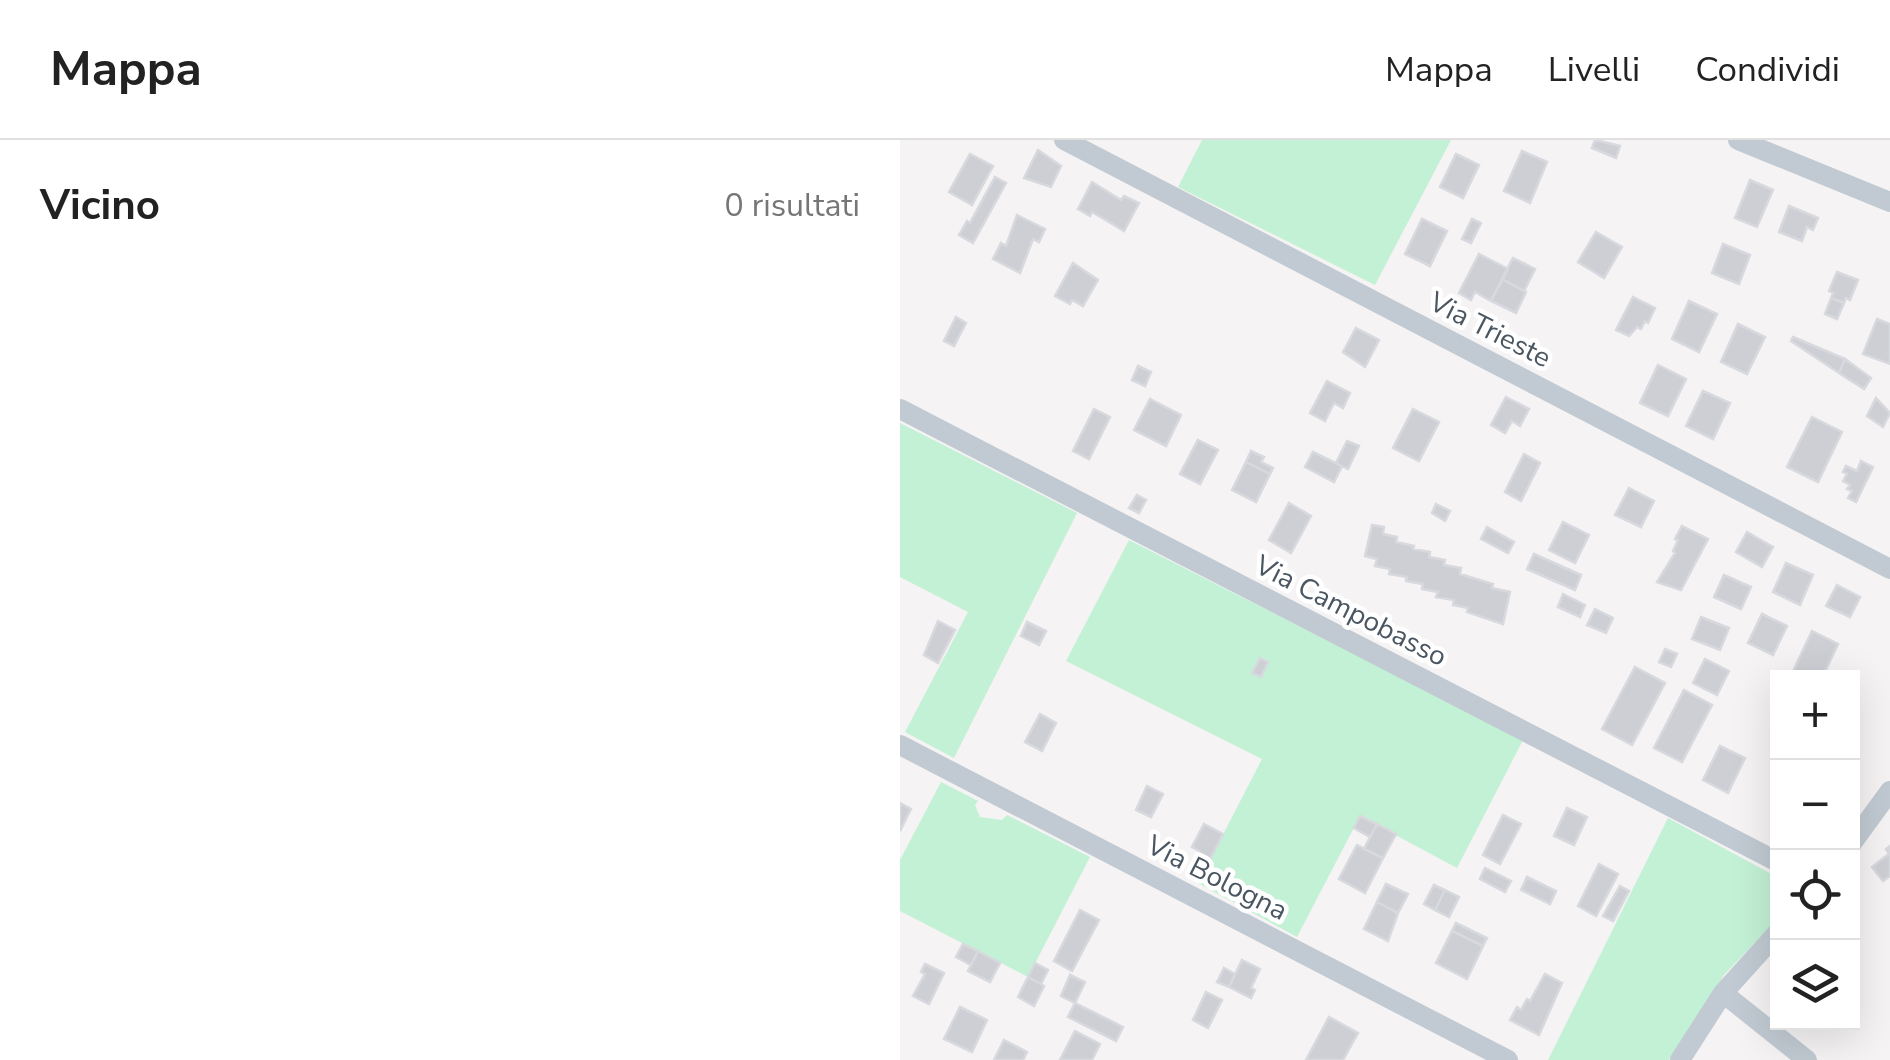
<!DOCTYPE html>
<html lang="it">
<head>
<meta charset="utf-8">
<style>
	:root { --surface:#fff; --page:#f2f2f2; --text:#222; --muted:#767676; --line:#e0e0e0 }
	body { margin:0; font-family:"Nunito Sans",sans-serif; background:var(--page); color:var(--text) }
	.controls { position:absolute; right:30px; bottom:30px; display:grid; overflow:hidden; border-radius:0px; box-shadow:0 10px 40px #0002 }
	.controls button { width:90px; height:90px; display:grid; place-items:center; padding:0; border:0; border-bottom:2px solid var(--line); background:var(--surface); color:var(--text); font:50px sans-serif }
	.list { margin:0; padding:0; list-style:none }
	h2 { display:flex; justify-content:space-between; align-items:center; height:130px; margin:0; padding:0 40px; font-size:42px }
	h2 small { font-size:32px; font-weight:400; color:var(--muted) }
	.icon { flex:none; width:55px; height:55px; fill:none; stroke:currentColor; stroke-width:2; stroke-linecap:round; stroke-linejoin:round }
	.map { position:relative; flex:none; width:990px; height:920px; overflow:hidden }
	header { display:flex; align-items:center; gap:60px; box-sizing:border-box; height:140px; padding:0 50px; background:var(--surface); border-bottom:2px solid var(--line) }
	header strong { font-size:48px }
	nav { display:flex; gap:55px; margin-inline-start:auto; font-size:35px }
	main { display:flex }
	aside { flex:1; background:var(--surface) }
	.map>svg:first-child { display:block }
</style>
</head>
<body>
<header>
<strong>Mappa</strong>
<nav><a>Mappa</a><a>Livelli</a><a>Condividi</a></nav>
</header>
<main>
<aside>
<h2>Vicino<small>0 risultati</small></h2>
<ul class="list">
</ul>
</aside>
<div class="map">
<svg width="990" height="920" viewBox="0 0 990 920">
	<rect width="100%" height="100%" fill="#f5f3f3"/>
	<path fill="#c3f1d5" d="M302,0H551L475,145L278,47Z
		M0,283L177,373L54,618L5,592L68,472L0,437Z
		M229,400L623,600L557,728L460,676L397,797L298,743L362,619L166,521Z
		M41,642L78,661L75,665L80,677L102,680L107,675L190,717L128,837L0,771V720Z
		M768,678L877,737V779L824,835L769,920H648Z"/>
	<path fill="#cdcfd5" stroke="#d7d9de" stroke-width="2.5" d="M695,0L720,6L716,18L692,8Z
		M138,10L161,26L151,47L124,38Z
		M622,11L647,22L630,63L604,51Z
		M70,14L93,26L72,65L49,52Z
		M556,14L579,25L563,58L540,47Z
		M95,37L106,43L73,103L59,95L67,81L70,83Z
		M850,40L873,50L857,87L835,78Z
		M192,42L221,60L224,56L239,63L224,91L192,72L190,76L178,69Z
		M889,66L918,78L913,90L907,87L902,101L879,92Z
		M117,75L145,89L139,102L133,99L120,133L93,119L101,103L106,106Z
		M522,79L547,91L530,126L505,114Z
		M572,79L581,83L571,103L562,99Z
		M696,92L722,107L704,138L678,122Z
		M823,104L850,115L839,144L812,133Z
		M579,114L608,129L591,161L575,152L571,160L559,153Z
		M613,118L635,129L624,151L602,139Z
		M173,123L198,140L183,166L172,160L170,164L155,156Z
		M937,132L958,140L950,160L946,158L944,163L931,158L933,153L929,151Z
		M602,139L626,152L616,173L591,161Z
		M733,157L755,168L748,183L745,181L741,189L737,187L729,196L716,190Z
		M931,158L944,163L937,179L925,174Z
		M789,161L817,174L799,212L772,199Z
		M56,177L66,183L54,206L44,201Z
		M977,179L990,184V224L963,214Z
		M838,184L865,197L847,234L821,222Z
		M456,188L479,200L465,227L443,212Z
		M893,197L945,219L939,233L891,201Z
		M945,219L971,238L964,249L939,233Z
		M758,225L786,239L768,276L740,263Z
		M238,226L251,232L245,246L232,240Z
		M427,241L450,253L443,268L434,263L425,281L410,273Z
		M803,251L830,263L813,299L786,286Z
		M606,257L629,269L620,286L612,281L605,293L591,285Z
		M976,258L990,273L983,287L967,276Z
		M250,259L281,275L266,306L234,290Z
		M194,269L210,277L189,319L173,311Z
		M513,269L539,282L519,321L493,308Z
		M912,277L942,292L918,342L887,327Z
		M298,300L318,310L300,344L280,334Z
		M447,301L459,306L448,329L436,323Z
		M351,311L364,317L361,322L373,328L370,334L346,322Z
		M413,312L442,326L434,342L405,327Z
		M624,314L640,323L621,361L605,352Z
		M961,321L973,327L956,362L948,358L952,351L947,349L950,345L943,341L947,334L943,332L946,326L957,331Z
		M346,322L370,334L356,362L332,350Z
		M729,348L754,361L741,387L715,375Z
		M237,355L246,360L239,373L229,368Z
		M389,363L411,376L391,413L369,400Z
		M536,364L550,371L545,381L532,373Z
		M663,382L689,395L675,423L649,410Z
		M472,385L484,387L483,394L497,397L496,402L514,406L513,409L530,412L529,417L545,420L544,425L561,428L560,434L593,444L592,448L610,452L603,484L567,472L568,468L553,465L554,460L536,457L538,452L522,449L523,444L506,441L507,437L489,434L490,429L475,426L477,419L465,416Z
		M782,386L808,399L781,450L757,442L775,413L773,411L778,400L775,399Z
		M587,387L614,402L608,413L581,399Z
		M847,392L873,407L862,427L836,412Z
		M634,414L681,435L675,450L627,429Z
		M886,423L913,435L900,465L873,452Z
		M824,435L851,447L841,469L814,457Z
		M937,445L960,457L950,477L926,466Z
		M663,454L685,465L680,477L658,467Z
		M695,469L713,478L706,493L687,485Z
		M862,474L887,486L873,515L848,503Z
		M801,477L829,488L820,510L792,499Z
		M38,481L55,490L38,523L24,515Z
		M127,482L146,491L139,505L121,496Z
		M912,491L938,504L922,538H890Z
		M765,509L777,514L771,527L759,522Z
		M360,518L368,522L361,537L352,533Z
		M805,519L829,531L817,555L793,543Z
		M735,527L765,543L732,605L702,589Z
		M784,550L812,565L782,622L754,608Z
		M140,574L156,583L142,611L125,602Z
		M820,606L845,618L828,653L803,640Z
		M247,646L263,654L251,677L236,670Z
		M0,663L11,669L0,691Z
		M667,668L687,677L674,705L654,696Z
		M603,675L621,684L600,724L583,715Z
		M460,676L477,684L470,697L454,688Z
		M304,684L323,694L305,729L293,723L299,711L292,707Z
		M477,684L496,694L483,718L464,709Z
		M457,705L483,718L465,753L439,739Z
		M990,706V736L983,741L972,727L989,714L986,709Z
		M699,724L718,734L696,776L678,766Z
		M585,728L611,741L605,752L580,739Z
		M627,737L656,751L650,764L621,750Z
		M486,744L508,754L498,773L477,762Z
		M534,745L545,750L535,770L524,764Z
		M720,746L729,751L713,781L703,776Z
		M545,750L559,757L549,777L535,770Z
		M477,762L498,773L488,801L464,789Z
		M180,770L199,780L172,831L154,821Z
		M556,783L587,798L583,806L552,791Z
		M552,791L583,806L567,839L536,823Z
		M63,804L78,811L71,825L56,817Z
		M78,811L100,823L90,842L68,831Z
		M342,820L360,829L351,848L355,850L351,858L329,847Z
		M135,823L148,830L141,844L128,837Z
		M25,824L44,833L29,864L13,856L25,834L21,832Z
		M324,828L335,834L329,847L317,842Z
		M645,834L662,843L639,895L610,880L617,867L621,870L627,859L630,861Z
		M170,835L185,842L175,863L161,856Z
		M128,837L144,846L134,866L118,857Z
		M306,852L322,860L308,888L293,880Z
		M175,863L223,887L216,901L168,877Z
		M60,867L87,880L72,912L44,899Z
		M429,877L458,893L443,920H406Z
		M175,891L200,904L192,920H160Z
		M104,900L127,912L123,920H94Z"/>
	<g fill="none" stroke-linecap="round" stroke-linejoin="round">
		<path stroke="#c1cad2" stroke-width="20" d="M164,0L990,429
			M838,0L990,62
			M0,269L878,722
			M0,605L608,920
			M952,703L990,651
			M823,853L907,920
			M780,920L823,853L878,792"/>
	</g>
	<g text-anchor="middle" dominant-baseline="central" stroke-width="9" stroke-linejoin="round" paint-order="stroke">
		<g font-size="28" fill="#4a5661" stroke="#fff">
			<text transform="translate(590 190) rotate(27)">Via Trieste</text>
			<text transform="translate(451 471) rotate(27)">Via Campobasso</text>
			<text transform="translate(317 738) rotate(27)">Via Bologna</text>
		</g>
	</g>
</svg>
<div class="controls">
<button>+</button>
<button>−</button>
<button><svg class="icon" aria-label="locate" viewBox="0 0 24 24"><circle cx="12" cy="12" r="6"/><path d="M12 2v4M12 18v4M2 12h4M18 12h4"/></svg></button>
<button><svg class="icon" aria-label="layers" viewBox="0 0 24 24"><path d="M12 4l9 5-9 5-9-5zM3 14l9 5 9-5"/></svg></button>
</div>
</div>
</main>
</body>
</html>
